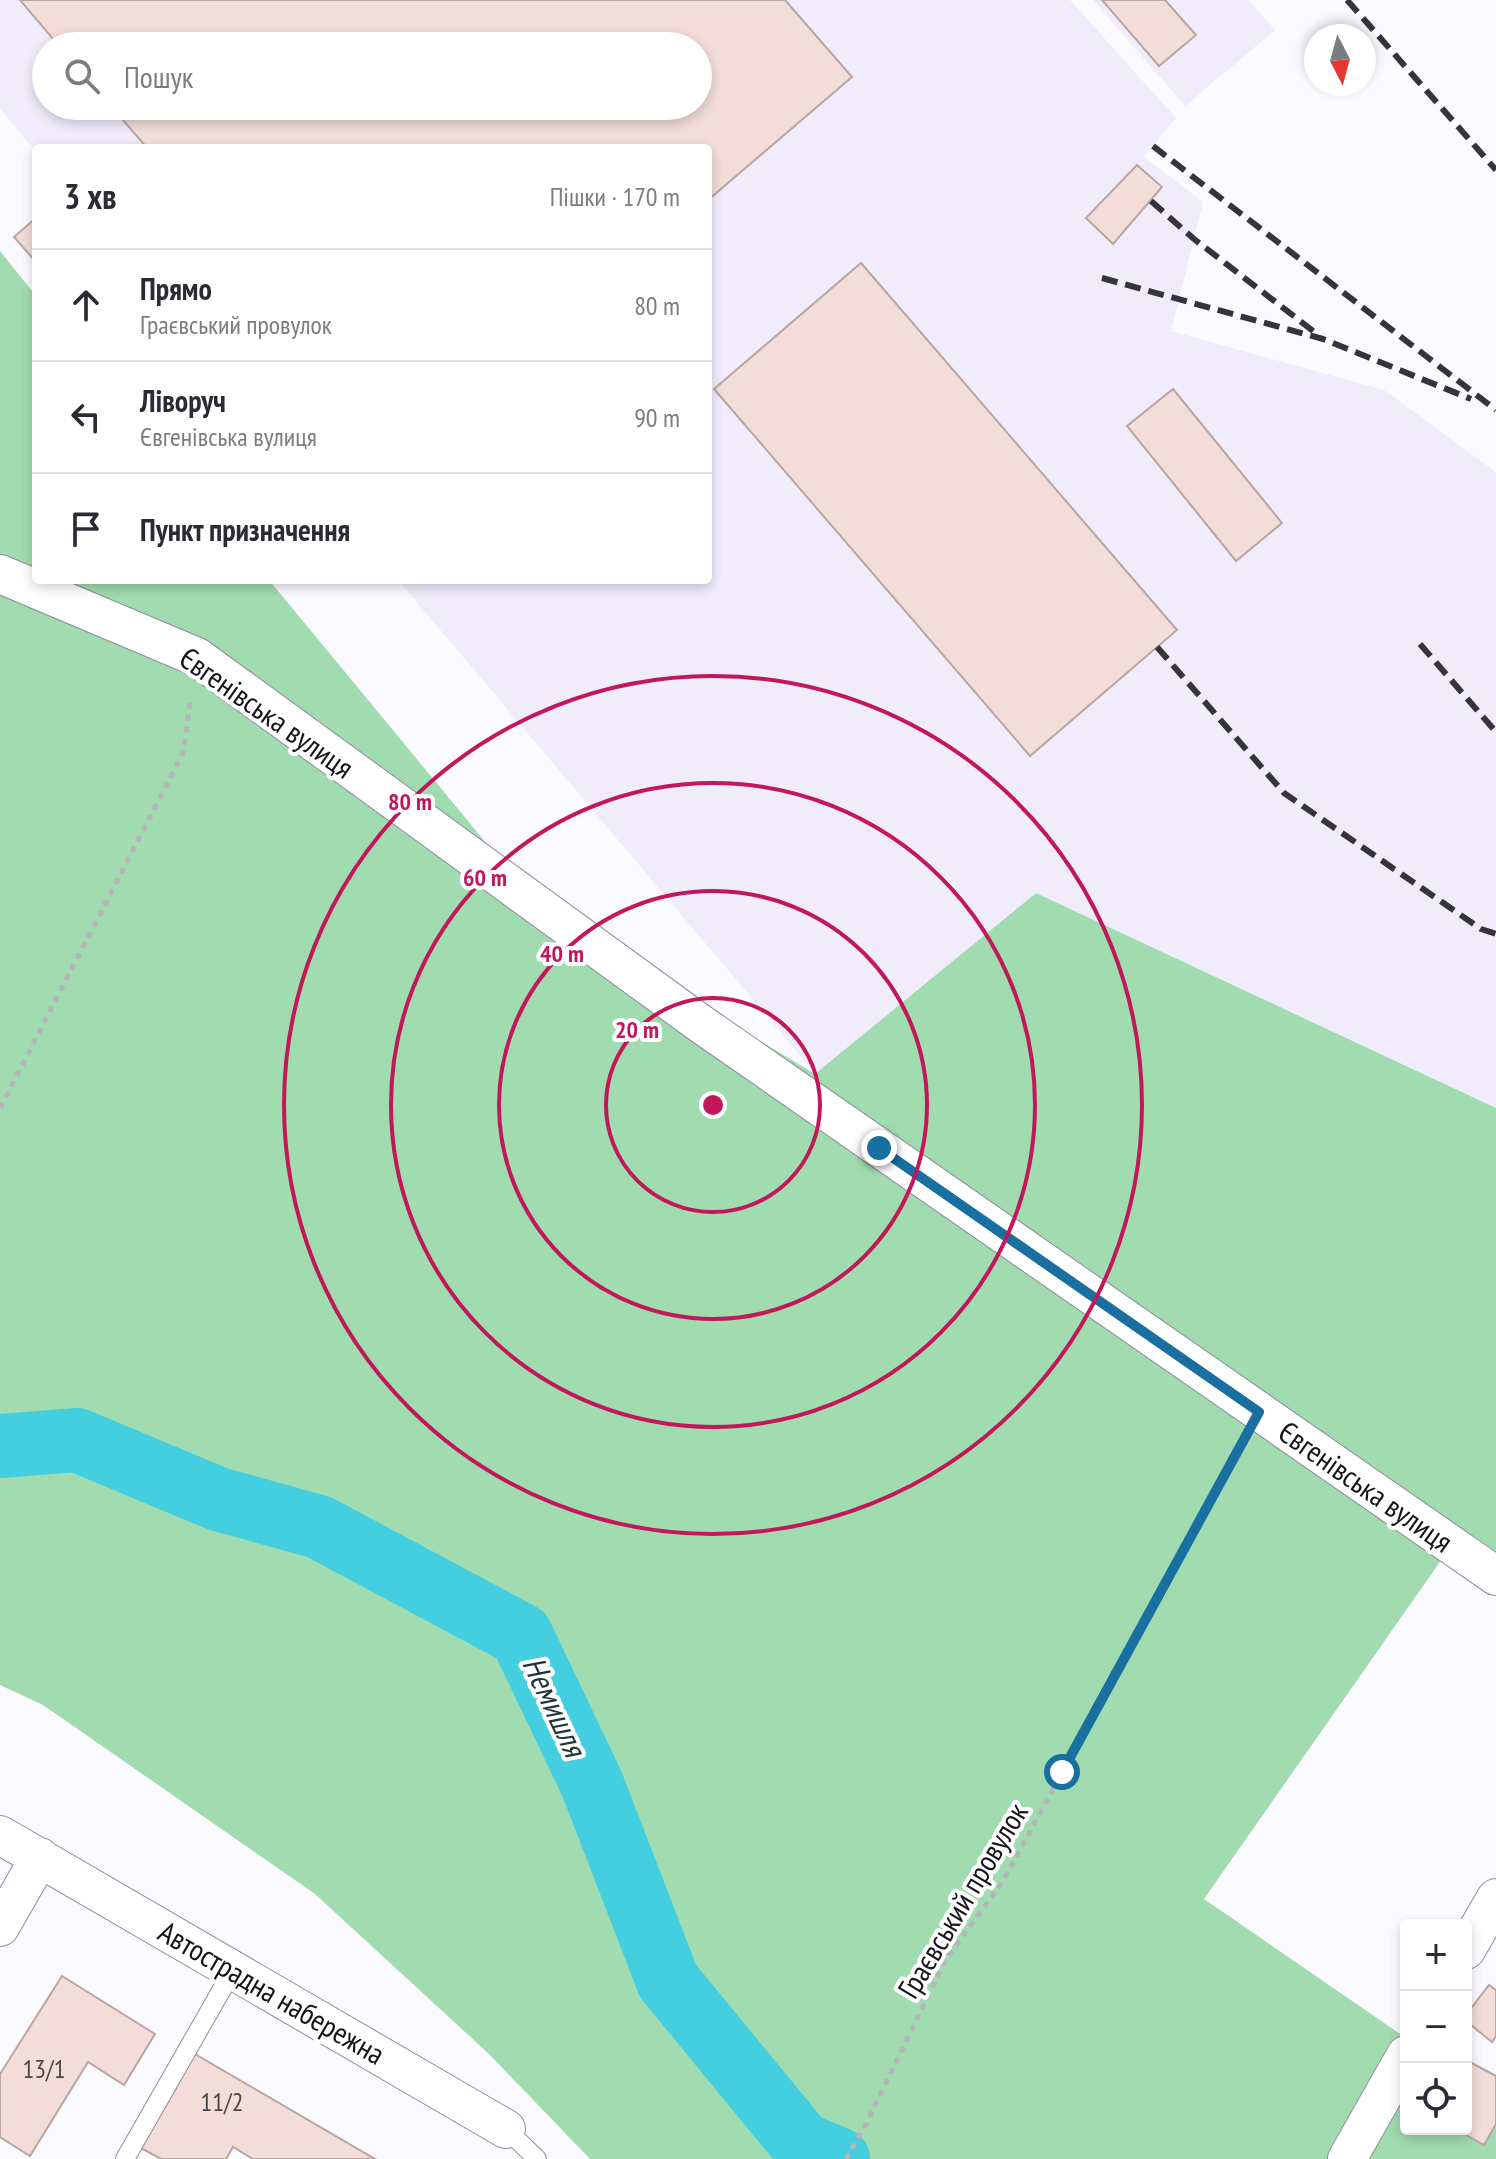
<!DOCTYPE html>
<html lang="uk">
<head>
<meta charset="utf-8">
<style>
	:root { --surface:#fff; --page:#f7f7f7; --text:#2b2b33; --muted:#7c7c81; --line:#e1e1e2 }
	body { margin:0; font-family:"PT Sans Narrow",sans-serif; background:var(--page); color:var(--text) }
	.controls { position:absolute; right:24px; bottom:24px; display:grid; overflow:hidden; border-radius:8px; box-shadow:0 4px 12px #0003 }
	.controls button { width:72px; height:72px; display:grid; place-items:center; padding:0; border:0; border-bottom:2px solid var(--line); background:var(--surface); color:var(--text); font:40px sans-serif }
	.compass { position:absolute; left:1304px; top:24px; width:72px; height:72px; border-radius:50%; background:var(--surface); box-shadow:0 4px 12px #0003; rotate:174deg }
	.stop { position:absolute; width:24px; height:24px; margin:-18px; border:6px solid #196f9f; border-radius:50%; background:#fff }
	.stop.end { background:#196f9f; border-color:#fff; box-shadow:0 2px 8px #0008 }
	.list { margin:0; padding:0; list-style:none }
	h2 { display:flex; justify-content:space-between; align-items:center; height:104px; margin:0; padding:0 32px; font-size:34px }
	h2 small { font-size:26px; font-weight:400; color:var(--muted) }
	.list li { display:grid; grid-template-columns:52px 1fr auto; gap:24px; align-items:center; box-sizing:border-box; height:112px; padding:0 32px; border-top:2px solid var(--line) }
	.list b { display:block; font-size:30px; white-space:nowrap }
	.list p { margin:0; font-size:26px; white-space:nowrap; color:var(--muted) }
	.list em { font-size:26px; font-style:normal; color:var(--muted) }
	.icon { flex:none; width:44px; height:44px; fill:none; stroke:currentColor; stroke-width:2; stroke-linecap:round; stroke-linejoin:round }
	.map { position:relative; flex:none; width:1496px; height:2159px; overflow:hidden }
	.search { position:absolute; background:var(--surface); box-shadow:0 4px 12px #0003; left:32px; top:32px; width:680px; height:88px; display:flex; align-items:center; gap:20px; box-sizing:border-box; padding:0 28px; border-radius:44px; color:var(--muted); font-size:30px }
	.panel { position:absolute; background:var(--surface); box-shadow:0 4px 12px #0003; left:32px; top:144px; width:680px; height:440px; border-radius:8px }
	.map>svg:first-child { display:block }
</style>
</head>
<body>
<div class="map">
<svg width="1496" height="2159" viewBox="0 0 1496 2159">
	<rect width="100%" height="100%" fill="#fbfafe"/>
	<path fill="#f1ecfb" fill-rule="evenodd" d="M0,0H1070L1176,118L1144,157L1203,202L1171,331L1384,390L1496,472V1108L1036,893L816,1074L398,580H708V148H36V152L0,109ZM46,46H698V106H46Z
		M1093,0H1249L1275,30L1185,106Z"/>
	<path fill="#a1dbb0" d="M0,251L36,296V580H269L539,907L815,1074L1036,893L1496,1108V1576L1451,1546L1204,1899L1406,2038V2129H1466L1496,2101V2159H590L489,2054L315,1894L43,1705L0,1685Z"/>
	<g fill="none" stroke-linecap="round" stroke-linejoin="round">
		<path stroke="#43cfe0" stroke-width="64" d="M0,1446L77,1440L218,1499L319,1527L521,1635L592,1784L668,1981L802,2144L838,2159"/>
	</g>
	<path fill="#f2ddd8" stroke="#baa6a1" stroke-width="2" d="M20,0H785L852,77L708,200V148H147L111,106H698V46H59Z
		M1102,0H1165L1196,35L1159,66Z
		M1137,165L1162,187L1113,244L1086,218Z
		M36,218V262L14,237Z
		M861,263L1177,630L1030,756L714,389Z
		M1173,389L1282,523L1236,561L1127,426Z
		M62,1976L155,2034L124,2085L88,2062L30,2156L0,2137V2074Z
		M1489,1985L1496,1990V2036L1492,2042L1466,2021V2015Z
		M195,2054L375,2159H253L233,2147L226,2159H161L141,2148Z
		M1468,2061L1496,2076V2124L1484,2145L1456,2129H1466V2065Z"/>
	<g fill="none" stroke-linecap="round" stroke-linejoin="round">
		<g stroke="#908b9b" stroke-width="20">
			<path id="lane" d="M506,2129L537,2159
				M125,2159L233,1970"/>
		</g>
		<g stroke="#908b9b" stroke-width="40">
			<path id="street" d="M0,574L197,657L701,1024L1496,1576
				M0,1835L506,2129
				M0,1927L40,1857
				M1466,1950L1496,1898
				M1347,2159L1406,2055"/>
		</g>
		<path stroke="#b5b4b8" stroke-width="5" stroke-dasharray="6 6" stroke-linecap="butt" d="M0,1108L183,753L191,698
			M846,2159L866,2124L946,1959L1002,1883L1241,1444"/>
		<use href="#lane" stroke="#fff" stroke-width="18"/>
		<use href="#street" stroke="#fff" stroke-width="38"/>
		<path stroke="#36343a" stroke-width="6" stroke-dasharray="16 8" stroke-linecap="butt" d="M1347,0L1496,170
			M1153,146L1496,410
			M1151,201L1194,239L1317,334
			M1102,278L1323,339L1471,399
			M1420,644L1496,732
			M1157,647L1284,793L1481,929L1496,934"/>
	</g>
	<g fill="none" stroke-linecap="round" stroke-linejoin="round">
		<path stroke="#196f9f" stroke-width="10" d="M879,1148L1259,1412L1062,1772"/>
	</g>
	<g fill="none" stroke="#c2185b" stroke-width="4">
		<circle cx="713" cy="1105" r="107"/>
		<circle cx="713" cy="1105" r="214"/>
		<circle cx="713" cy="1105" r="322"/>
		<circle cx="713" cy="1105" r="429"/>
	</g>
	<g text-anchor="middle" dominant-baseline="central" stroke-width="8" stroke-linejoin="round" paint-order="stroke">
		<g font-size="26" fill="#4c4649">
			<text x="44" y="2068">13/1</text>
			<text x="222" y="2101">11/2</text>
		</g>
		<g font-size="30" fill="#151319" stroke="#fff">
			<text transform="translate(267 712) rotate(35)">Євгенівська вулиця</text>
			<text transform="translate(1366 1486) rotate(35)">Євгенівська вулиця</text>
			<text transform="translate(962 1900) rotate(-59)">Граєвський провулок</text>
			<text transform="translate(272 1992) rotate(30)">Автострадна набережна</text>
		</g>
		<g font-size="32" font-style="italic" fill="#1f3639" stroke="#fff">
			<text transform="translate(555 1706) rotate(65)">Немишля</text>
		</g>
	</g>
	<circle cx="713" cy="1105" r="12" fill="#c2185b" stroke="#fff" stroke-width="4"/>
	<g font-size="24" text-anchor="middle" font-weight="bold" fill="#c2185b" stroke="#fff" stroke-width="8" stroke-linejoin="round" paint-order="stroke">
		<text x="410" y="810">80 m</text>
		<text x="485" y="886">60 m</text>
		<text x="562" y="962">40 m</text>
		<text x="637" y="1038">20 m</text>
	</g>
</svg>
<div class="controls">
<button>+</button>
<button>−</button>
<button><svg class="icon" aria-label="locate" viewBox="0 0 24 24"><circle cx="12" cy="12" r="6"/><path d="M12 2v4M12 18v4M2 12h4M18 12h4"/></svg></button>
</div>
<svg class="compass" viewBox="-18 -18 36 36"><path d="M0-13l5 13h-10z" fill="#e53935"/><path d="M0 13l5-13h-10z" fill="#7c7c81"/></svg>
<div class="stop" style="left:1062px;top:1772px"></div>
<div class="stop end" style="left:879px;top:1148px"></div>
<div class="search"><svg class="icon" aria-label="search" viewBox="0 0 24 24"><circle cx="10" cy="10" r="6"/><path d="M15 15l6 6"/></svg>Пошук</div>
<section class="panel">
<h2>3 хв<small>Пішки · 170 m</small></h2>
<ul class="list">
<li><svg class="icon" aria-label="ahead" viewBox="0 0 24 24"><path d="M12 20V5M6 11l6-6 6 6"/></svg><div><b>Прямо</b><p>Граєвський провулок</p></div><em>80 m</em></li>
<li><svg class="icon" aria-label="left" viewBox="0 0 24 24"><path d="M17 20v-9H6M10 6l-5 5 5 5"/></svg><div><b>Ліворуч</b><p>Євгенівська вулиця</p></div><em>90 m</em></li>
<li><svg class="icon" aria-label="arrive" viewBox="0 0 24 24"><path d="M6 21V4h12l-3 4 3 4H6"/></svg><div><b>Пункт призначення</b></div></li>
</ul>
</section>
</div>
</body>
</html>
